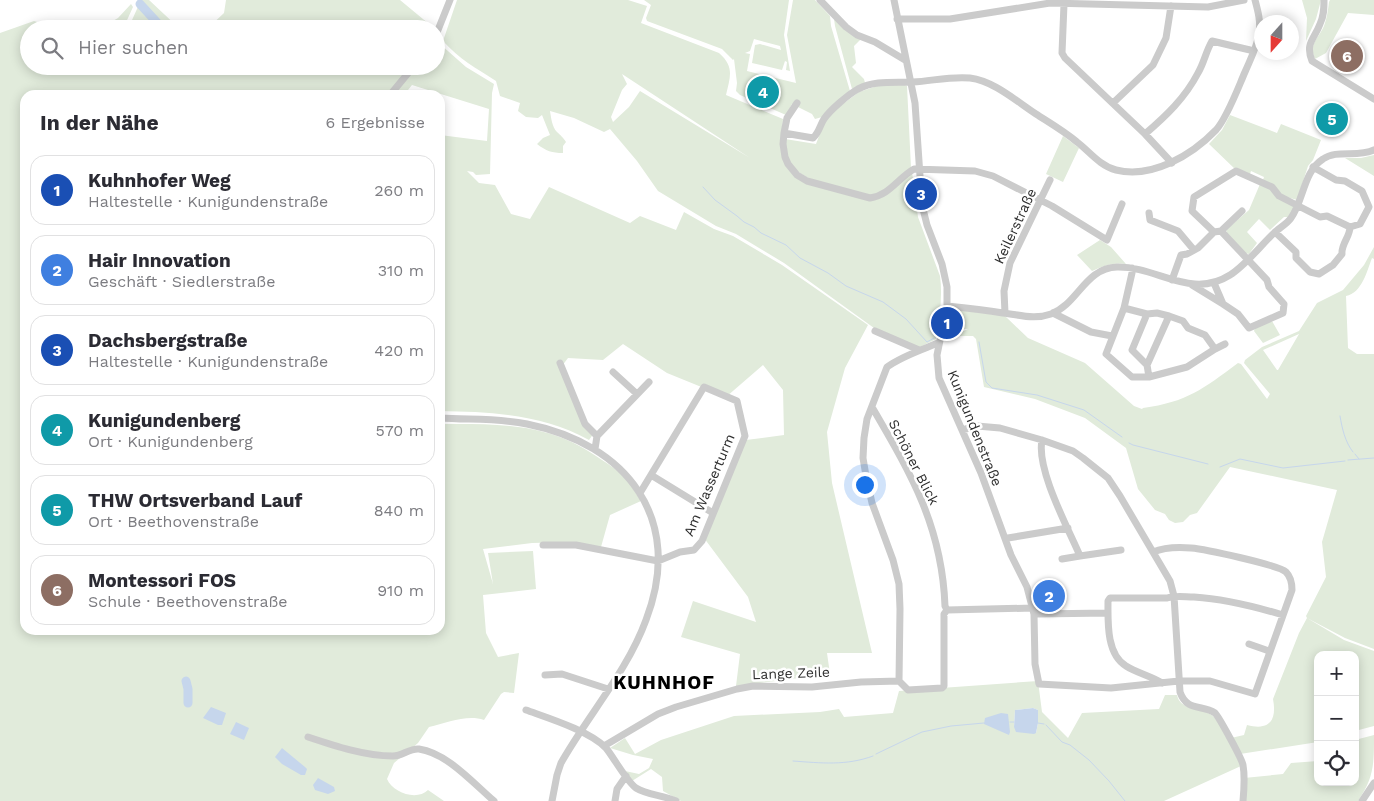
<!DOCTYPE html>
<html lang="de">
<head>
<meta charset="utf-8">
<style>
	:root { --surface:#fff; --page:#f2f2f3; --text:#2b2b33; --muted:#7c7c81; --line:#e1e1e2; --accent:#d93025 }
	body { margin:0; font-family:"Work Sans",sans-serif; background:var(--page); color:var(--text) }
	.controls { position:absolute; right:15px; bottom:15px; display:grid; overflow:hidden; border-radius:10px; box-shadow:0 2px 12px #0003 }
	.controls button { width:45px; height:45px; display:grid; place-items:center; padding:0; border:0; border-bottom:1px solid var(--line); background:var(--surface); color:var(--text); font:25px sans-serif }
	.compass { position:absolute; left:1254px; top:15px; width:45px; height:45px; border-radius:50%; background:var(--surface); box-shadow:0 2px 12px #0003; rotate:201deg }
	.you { position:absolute; left:864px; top:484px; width:18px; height:18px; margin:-12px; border:4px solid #fff; border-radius:50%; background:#1a73e8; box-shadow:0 0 0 8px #1a73e833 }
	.badge { display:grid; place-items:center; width:32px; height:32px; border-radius:50%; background:var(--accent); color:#fff; font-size:16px; font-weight:700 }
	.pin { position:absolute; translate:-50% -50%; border:2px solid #fff; box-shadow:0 1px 5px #0006 }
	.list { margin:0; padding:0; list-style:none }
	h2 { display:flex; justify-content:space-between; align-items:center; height:65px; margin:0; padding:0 20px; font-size:21px }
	h2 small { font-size:16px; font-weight:400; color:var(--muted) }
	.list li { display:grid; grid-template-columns:32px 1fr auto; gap:15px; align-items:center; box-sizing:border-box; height:70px; margin:0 10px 10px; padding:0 10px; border:1px solid var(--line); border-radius:15px }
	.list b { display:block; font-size:19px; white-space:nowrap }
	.list p { margin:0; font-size:16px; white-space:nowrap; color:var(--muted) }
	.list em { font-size:16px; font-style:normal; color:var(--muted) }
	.icon { flex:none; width:28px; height:28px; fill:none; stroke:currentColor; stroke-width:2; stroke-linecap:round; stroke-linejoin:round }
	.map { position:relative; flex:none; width:1374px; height:801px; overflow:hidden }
	.search { position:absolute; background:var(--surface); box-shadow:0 2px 12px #0003; left:20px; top:20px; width:425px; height:55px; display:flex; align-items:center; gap:12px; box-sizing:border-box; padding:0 18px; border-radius:28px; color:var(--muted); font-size:19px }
	.panel { position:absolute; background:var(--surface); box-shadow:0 2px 12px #0003; left:20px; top:90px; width:425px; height:545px; border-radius:15px }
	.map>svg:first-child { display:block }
</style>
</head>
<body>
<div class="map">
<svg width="1374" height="801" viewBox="0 0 1374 801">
	<rect width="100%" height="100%" fill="#fff"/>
	<path fill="#e1ebdb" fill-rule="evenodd" d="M141,0H149L180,29H128Z
		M226,0H400L435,29H207L224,13Z
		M457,0H628L647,6L641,23L719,53C735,67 730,77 726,95L783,119L781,146L795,175L872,200L912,172L918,217L940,276C943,298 939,318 936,339L918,348L874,328L784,263L736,234L716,226L658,191L637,161L610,129L604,132L574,118L550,111C551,117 552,127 557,132C561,136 563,137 566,142L563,146V153C552,153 546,151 537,144L543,138L550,135L542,115L538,118L526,117L518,111L520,103L500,96L496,81C476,68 459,59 443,41ZM622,74L750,158L640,91L629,107L613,122L611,117L622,90L627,84Z
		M644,0H789L784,35L790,71L786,70L787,62L785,61L782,70L752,63L755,45L760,44L781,50L780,46L754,39L750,51L745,53L750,54L747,71L796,83L787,35L793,0H815L830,16L831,26L850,91L822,117L815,119L812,114L792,104L786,115L740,95L736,91L737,83L734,59L733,60L722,49L647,21L646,18L651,5Z
		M1302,0H1321L1316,19L1306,41L1307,18Z
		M1330,0H1374V15L1348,13L1326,53L1315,59C1308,44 1319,38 1324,26C1327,18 1328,10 1329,2Z
		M131,4L133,7L123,29H99L118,18Z
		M834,19L861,39L854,46L856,63L852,67L864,79L865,83L852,89L835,26Z
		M34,21L60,29H29V66L422,67L436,66V49L440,44L466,67L494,84L492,93L490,174L476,175L473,172L467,171L479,183L495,185L511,214L530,219L549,187L630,223L640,216L676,230L684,212L714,229L733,236L782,265L868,325L845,368L827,432L832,483L872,653H827L830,674L736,686L740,654L681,637L693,601L756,622L748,597L704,538L746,440L784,435L783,390L763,365L726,397L667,373L623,344L603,360L568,358L562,366L583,424L594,433L589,440C543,414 492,412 440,411V135L487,141L489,109L412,85L404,95H25V630H440V424C501,424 550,422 602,460C610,465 619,471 626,479C632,485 636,494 641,501L610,515L601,547L575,542L532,543L483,549L493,584L488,553L533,551L536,589L483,595L486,633L498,657L519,653L514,693L504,692L501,694L484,720C467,714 447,723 429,727L418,743L394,763L387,779C393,793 417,801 428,790L444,801H0V33Z
		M902,84L907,86L911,168L880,195L871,196C845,189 800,185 787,158C785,154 786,145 785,139L816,144L824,123L831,113L859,92L877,86Z
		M1230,115L1277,133L1281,124L1321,140L1313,160L1308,166L1297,200L1280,195L1263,180L1264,177L1251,171L1250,174L1236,170L1209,144L1222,130Z
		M1063,136L1079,148L1063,182L1046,174Z
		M1374,155V176L1345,158H1361Z
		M1260,184L1271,189L1293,205L1294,208L1288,217H1284L1270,230L1259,219L1247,232L1257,243L1249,254L1245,253L1227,233L1226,230L1249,210Z
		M1100,240L1111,247L1126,264C1113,262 1104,266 1092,271L1077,255Z
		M1374,247V259L1372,258C1367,271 1362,293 1346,296L1348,348L1357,354H1374V649L1345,638L1307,618L1344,640L1374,651V726L1355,731V655H1318V742L1240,754L1231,738L1244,735L1247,725C1270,731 1277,720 1273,699L1299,633L1307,618L1306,616L1326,577L1322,542L1337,490L1230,467L1197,513L1190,515L1183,522L1175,523L1169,520L1165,514L1155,510L1138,489L1126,448L1085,418L1035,399L984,387L976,339L973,336H959V333L968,329L945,328L949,310L953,309L1005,316L1028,338L1085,363L1134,406L1142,409L1143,408C1187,402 1203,389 1238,363L1241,364L1267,399L1270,394L1244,363L1245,360L1262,347L1299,331L1317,303L1343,290L1364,265ZM1299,334L1278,370H1277L1263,350Z
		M1272,321L1280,335L1263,343L1254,331L1255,328Z
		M1038,681L1042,712L1068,738L1082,713L1159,709L1165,695H1177C1180,710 1199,708 1210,714C1222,721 1234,753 1241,766L1164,801H681L663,791L662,777L651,769L632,781L625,771L639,774L649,768L653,759L633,755L610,748L625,738L635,754L661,740L734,716L820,712L839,709L844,717L893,713L899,691ZM1033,708L1038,710V723L1036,733L1014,727L1015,710Z
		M1374,735C1374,765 1374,777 1358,801H1244V778L1283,774L1291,763L1318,761V782H1355V761L1357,760L1355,740Z"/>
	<path fill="#c6d6ec" d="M211,707L226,713L222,725H218L203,718Z
		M1033,708L1038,710V723L1036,733L1034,734L1016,732L1014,727L1015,710Z
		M1001,713L1008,714L1010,732L1009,735L984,724L985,718Z
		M236,722L249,728L244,740L230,734Z
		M282,748L305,767L307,769L305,775H301L282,764L275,757Z
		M318,778L334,787L335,791L328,794L315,790L313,785Z"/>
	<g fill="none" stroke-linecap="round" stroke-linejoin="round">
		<path stroke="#c6d6ec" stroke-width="1" d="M703,187L715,200L737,216L744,222L754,227L761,233L786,245L800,258L828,273L846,286L883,302L906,319L927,342L934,338
			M979,342L986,382L992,388L1037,395L1084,410L1122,437
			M1340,416C1342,428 1345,442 1353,452
			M1129,443L1133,445L1208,464
			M1355,454L1359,459
			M1348,460L1374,458
			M1220,467L1240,459L1283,468L1345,461
			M1010,722H1014
			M1038,723L1044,724
			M1046,725L1062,742L1070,745L1089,760L1109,781L1125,801
			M876,754L922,732L951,726L984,723
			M793,761C821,763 846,766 873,756"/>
		<path stroke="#c6d6ec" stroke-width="9" d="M140,4L163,29
			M186,681L188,689V703"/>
		<path stroke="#cbcbcb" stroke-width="7" d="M820,0L846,27L857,35L875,42L905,60
			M894,0L915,103L922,205L927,225L942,264L947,287V306L937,355L939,378L981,473L1011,555L1027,587L1034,614L1035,664L1039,684L1111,688L1179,681H1210L1255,694L1292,590C1292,583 1291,577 1286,572C1279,565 1204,549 1191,548C1179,547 1165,547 1153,552
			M1324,0C1324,8 1324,16 1320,24C1314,40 1305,43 1312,61L1374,99
			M1064,4L1062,53L1065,58L1145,134L1172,163
			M897,19H950L1050,3L1208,7L1244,0
			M436,35L450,0
			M390,95L414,66
			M797,103L787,118L784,133L783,144L785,157L788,164L797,175L807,181L870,198C890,195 898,178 914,169L975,171L993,176L1052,206L1107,240L1122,204
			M1113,103L1153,65L1166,38L1171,6
			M784,133L813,138C819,133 820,125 824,119C830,110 849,94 858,89C876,80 894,83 913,82C932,81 951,76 970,78C994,81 1016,101 1036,114C1050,123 1064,131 1077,142C1089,151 1100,166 1116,170C1152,179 1192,155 1216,130C1227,118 1238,88 1245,72C1250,60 1257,47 1259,34C1261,22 1258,11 1255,0
			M1145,134C1166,116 1185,98 1198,73C1204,63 1206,51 1212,41L1250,50L1253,52
			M1149,213L1150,220L1178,231L1194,250
			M1214,232L1192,211L1194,197L1236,171L1272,187L1279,196L1320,217L1327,216L1350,227
			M1275,232L1296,252V258L1310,272L1319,274L1333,265L1342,254C1341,244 1350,237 1350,227L1360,224L1369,207L1362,191L1345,181L1336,180L1313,167
			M1172,280L1181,255L1187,254L1198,248L1214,232L1221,231L1242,211
			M1214,283L1223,304L1238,314L1249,328L1283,313L1284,304L1269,287L1267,280L1221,231
			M1192,285L1223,304
			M947,306C966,308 984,310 1003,313C1021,315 1034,320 1051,314C1078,304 1085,268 1117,267C1157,266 1191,300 1230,275C1245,266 1261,245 1274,233C1279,228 1287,224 1291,218C1304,200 1303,172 1323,159C1337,149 1358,158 1374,150
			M1124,308L1147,314L1157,313L1169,316L1147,365L1149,377H1132L1106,354L1124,308L1132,273V268
			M1005,313L1004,291L1010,263L1050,180
			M1053,313L1091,332L1112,336
			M1147,314L1132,350L1147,365
			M875,331L919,350
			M1215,349L1225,344
			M560,363L585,424L597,436
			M613,372L637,394
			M1149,377L1187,367L1215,349L1205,335L1188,328L1183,321L1169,316
			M872,407C911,474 942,526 945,606L947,610
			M440,418C469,420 498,418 527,424C627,444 685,519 646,620C627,672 588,715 561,763L557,775L552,801
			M962,430L977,426L1000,428L1042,440L1073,451L1083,458L1108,478L1120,496L1170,581L1174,596L1180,692C1187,712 1202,704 1215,713C1219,717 1242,759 1243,765C1245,776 1244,790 1243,801
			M1042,440C1036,469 1068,528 1080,556L1121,550
			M595,449L597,436L649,382
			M651,475L713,513
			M1008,538L1068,528
			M543,545H576L658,561L680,552L694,550L702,541L745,436L737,401L704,387L640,493
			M1062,559L1080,556
			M947,610L1033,608L1041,613
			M1037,614L1108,613
			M1249,644L1269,651
			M545,675L562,674L608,689
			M899,681L900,609L899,584L893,560L872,503L866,476L863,458L864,438L867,419L887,367C902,356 921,350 938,343
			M899,681L908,690L942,688L944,686V614L947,610
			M1162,683C1151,676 1137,673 1126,666C1106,654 1108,621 1108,601L1110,598H1167C1176,595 1185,597 1194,597C1225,599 1253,606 1283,615
			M526,710C548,718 590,731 606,748C614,758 627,782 636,788C647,795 663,795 676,801
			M308,737C335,746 365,756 393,756C402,756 410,748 419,749C447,753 473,783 494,801
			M604,746L658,714L676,707L737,689L753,686L812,687L861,682L899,681
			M615,801L617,789L626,776
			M1362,801L1374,783"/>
	</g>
	<g text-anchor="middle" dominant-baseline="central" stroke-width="5" stroke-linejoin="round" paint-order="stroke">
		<g font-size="14" fill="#2e2e2e" stroke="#fff">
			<text transform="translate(1015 226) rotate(-65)">Keilerstraße</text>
			<text transform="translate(975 428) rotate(68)">Kunigundenstraße</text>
			<text transform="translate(914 462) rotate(63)">Schöner Blick</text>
			<text transform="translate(709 485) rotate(-67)">Am Wasserturm</text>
			<text transform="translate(791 673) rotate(-2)">Lange Zeile</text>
		</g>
		<g font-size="19" font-weight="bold" letter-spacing="1" fill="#000" stroke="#fff">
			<text x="664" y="682">KUHNHOF</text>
		</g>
	</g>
</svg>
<div class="controls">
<button>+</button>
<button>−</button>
<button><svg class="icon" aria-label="locate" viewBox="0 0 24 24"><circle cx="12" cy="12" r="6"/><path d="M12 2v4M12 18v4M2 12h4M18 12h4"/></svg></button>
</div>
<svg class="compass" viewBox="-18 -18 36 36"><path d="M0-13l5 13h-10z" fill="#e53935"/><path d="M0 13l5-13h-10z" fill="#7c7c81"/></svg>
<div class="you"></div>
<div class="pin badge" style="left:947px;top:323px;background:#1a4fb4">1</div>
<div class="pin badge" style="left:1049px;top:596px;background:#3f7fe0">2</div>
<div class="pin badge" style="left:921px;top:194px;background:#1a4fb4">3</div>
<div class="pin badge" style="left:763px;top:92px;background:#0f9aa8">4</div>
<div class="pin badge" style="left:1332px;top:119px;background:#0f9aa8">5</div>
<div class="pin badge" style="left:1347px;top:56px;background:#8d6e63">6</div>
<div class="search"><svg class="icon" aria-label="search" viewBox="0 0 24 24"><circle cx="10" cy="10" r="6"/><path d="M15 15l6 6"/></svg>Hier suchen</div>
<section class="panel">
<h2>In der Nähe<small>6 Ergebnisse</small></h2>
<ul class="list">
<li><span class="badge" style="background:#1a4fb4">1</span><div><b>Kuhnhofer Weg</b><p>Haltestelle · Kunigundenstraße</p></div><em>260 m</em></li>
<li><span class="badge" style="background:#3f7fe0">2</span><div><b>Hair Innovation</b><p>Geschäft · Siedlerstraße</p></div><em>310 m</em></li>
<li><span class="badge" style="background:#1a4fb4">3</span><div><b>Dachsbergstraße</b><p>Haltestelle · Kunigundenstraße</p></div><em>420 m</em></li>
<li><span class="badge" style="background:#0f9aa8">4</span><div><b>Kunigundenberg</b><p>Ort · Kunigundenberg</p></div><em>570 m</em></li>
<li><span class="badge" style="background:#0f9aa8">5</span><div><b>THW Ortsverband Lauf</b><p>Ort · Beethovenstraße</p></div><em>840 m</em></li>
<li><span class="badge" style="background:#8d6e63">6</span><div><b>Montessori FOS</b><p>Schule · Beethovenstraße</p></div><em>910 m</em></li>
</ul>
</section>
</div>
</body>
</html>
